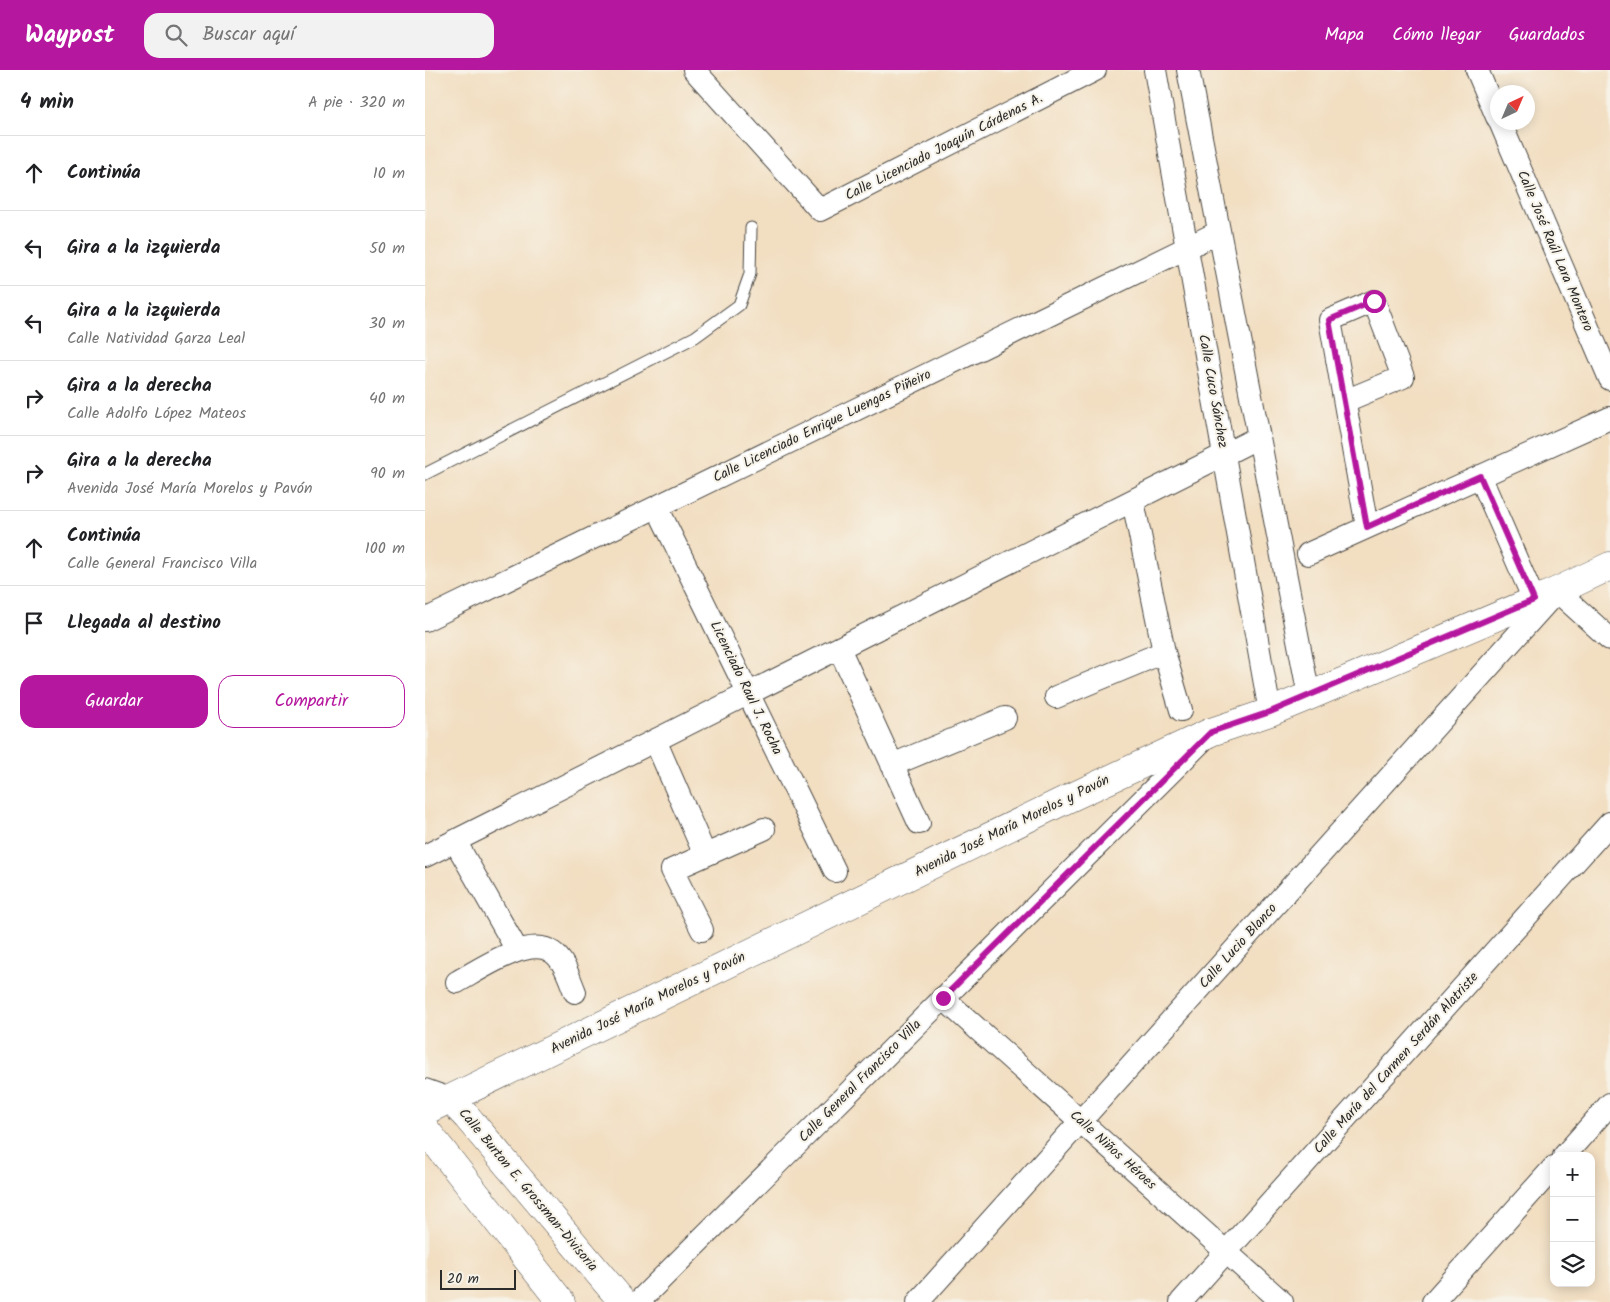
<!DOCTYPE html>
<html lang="es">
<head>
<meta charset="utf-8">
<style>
	:root { --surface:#fff; --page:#f2f2f2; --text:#202124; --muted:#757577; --line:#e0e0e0; --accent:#b5179e }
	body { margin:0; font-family:Kalam,sans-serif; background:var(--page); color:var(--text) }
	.controls { position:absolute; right:15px; bottom:15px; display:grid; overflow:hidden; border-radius:10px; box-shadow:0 2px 12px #0003 }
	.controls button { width:45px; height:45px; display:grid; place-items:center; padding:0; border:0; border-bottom:1px solid var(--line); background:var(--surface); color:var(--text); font:25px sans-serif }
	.compass { position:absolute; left:1065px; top:15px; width:45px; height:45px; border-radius:50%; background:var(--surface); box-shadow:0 2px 12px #0003; rotate:44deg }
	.scale { position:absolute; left:15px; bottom:12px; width:76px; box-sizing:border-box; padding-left:5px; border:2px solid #2b2b2b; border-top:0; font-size:14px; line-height:18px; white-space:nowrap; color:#2b2b2b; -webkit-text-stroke:4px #f7f3e8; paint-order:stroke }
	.stop { position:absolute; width:15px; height:15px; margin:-11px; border:4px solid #b5179e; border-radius:50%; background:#fff }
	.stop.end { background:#b5179e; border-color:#fff; box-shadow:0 1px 5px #0008 }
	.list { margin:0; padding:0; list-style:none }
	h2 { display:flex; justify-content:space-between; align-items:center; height:65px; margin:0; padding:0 20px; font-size:21px }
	h2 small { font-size:16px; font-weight:400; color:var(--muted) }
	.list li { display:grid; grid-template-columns:32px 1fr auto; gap:15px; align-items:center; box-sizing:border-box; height:75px; padding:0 20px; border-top:1px solid var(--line) }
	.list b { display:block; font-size:19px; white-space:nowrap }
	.list p { margin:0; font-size:16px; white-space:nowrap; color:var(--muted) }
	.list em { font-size:16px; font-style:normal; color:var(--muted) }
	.actions { display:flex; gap:10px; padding:15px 20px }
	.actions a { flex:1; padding:11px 0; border:1px solid var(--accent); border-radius:15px; text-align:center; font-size:18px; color:var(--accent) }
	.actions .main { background:var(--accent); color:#fff }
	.icon { flex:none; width:28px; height:28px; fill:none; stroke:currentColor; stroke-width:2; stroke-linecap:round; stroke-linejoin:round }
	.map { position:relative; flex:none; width:1185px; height:1232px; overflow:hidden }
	header { display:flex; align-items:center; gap:30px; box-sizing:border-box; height:70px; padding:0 25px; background:var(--accent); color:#fff }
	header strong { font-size:24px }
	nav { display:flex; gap:28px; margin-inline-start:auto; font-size:18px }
	.search { width:350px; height:45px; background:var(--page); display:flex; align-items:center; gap:12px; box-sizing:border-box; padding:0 18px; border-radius:15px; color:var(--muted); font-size:19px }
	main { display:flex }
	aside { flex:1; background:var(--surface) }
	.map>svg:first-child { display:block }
</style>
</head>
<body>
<header>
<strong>Waypost</strong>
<div class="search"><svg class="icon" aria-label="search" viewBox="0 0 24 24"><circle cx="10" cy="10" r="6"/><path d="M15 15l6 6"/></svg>Buscar aquí</div>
<nav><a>Mapa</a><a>Cómo llegar</a><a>Guardados</a></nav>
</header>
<main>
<aside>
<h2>4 min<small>A pie · 320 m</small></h2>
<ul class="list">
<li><svg class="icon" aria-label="ahead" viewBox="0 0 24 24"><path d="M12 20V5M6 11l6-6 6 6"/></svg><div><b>Continúa</b></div><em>10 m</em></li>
<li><svg class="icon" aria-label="left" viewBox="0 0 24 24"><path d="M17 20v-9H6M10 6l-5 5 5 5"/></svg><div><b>Gira a la izquierda</b></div><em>50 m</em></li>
<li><svg class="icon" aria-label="left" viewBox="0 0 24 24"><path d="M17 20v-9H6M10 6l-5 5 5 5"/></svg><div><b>Gira a la izquierda</b><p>Calle Natividad Garza Leal</p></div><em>30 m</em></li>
<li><svg class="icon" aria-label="right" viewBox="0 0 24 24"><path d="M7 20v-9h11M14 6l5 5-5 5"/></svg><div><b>Gira a la derecha</b><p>Calle Adolfo López Mateos</p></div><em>40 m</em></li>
<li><svg class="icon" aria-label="right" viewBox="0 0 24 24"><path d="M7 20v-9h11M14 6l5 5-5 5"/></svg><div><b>Gira a la derecha</b><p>Avenida José María Morelos y Pavón</p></div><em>90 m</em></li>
<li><svg class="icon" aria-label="ahead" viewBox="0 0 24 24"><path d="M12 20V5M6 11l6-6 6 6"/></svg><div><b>Continúa</b><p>Calle General Francisco Villa</p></div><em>100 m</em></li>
<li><svg class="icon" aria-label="arrive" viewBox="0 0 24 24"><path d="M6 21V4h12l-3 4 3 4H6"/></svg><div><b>Llegada al destino</b></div></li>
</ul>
<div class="actions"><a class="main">Guardar</a><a>Compartir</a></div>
</aside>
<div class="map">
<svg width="1185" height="1232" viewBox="0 0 1185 1232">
	<rect width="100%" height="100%" fill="#f7f3e8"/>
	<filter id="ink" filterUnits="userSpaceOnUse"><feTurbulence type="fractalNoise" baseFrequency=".02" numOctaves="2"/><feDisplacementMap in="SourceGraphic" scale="10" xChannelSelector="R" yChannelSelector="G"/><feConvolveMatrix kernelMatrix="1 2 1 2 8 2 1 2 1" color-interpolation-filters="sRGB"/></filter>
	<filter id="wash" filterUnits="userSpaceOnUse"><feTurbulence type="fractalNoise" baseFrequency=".0096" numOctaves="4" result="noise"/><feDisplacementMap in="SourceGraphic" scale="20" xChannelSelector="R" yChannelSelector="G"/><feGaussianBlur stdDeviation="1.12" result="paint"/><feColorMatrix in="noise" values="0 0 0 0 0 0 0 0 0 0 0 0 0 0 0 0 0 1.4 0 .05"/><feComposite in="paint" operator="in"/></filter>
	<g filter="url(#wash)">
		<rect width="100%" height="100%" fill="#f2dec1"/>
	</g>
	<g filter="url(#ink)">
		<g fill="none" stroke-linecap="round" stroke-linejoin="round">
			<g stroke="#494642" stroke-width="13">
				<path id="service" d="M0,404L270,267L314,235L325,204L326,158"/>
			</g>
			<g stroke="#494642" stroke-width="24">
				<path id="minor" d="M269,0L395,140L670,0
					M730,0L845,642
					M763,0L884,626
					M1052,0L1072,47
					M1075,52L1185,309
					M920,331L978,307L949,231L905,250L942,457
					M1055,406L1109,530
					M708,431L739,582L756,640
					M232,437L410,801
					M883,484L1185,348
					M0,550L794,162
					M414,578L494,753
					M631,627L739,582
					M230,670L280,785
					M467,695L580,648
					M30,771L92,880
					M0,786L834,367
					M277,860L247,800L339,759
					M32,912C54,900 104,865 127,882C140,891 144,908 150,922
					M518,928L857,1232
					M0,1020L25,1029
					M1139,1086L1185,1034
					M213,1232L779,669
					M493,1232L1132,521L1185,569
					M756,1232L1185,753
					M1008,1232L1129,1097"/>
			</g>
			<g stroke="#494642" stroke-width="29">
				<path id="tertiary" d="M25,1029L42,1047L198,1232
					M0,1041L636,732L786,662L845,642L884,626L1132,521L1185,496
					M0,1059L136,1232"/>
			</g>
			<use href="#service" stroke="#fff" stroke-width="11"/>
			<use href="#minor" stroke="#fff" stroke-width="22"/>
			<use href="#tertiary" stroke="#fff" stroke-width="28"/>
		</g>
	</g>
	<g fill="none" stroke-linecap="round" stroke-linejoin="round" filter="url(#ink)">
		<path stroke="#b5179e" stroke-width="6" d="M518,928L786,662L845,642L1109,530L1055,406L942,457L904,250L949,231"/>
	</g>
	<g text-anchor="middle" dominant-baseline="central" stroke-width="4" stroke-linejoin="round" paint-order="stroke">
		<g font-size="14" fill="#2b2b2b" stroke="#f7f3e8">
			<text transform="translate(519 77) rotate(-27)">Calle Licenciado Joaquín Cárdenas A.</text>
			<text transform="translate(1130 181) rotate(67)">Calle José Raúl Lara Montero</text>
			<text transform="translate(788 321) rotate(80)">Calle Cuco Sánchez</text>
			<text transform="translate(397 356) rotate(-26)">Calle Licenciado Enrique Luengas Piñeiro</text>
			<text transform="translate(321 618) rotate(64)">Licenciado Raul J. Rocha</text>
			<text transform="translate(587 756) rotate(-26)">Avenida José María Morelos y Pavón</text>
			<text transform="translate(813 876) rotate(-48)">Calle Lucio Blanco</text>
			<text transform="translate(223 933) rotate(-26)">Avenida José María Morelos y Pavón</text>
			<text transform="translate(971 993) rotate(-48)">Calle María del Carmen Serdán Alatriste</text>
			<text transform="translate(435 1011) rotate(-45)">Calle General Francisco Villa</text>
			<text transform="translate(688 1080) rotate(42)">Calle Niños Héroes</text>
			<text transform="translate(103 1120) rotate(50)">Calle Burton E. Grossman-Divisoria</text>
		</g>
	</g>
</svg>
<div class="controls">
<button>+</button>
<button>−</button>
<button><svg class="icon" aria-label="layers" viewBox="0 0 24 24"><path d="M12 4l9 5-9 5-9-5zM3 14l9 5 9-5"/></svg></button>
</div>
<svg class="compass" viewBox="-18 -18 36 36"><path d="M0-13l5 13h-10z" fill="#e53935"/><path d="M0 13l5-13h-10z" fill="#757577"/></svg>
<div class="scale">20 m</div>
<div class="stop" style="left:949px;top:231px"></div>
<div class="stop end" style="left:518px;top:928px"></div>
</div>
</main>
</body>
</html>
